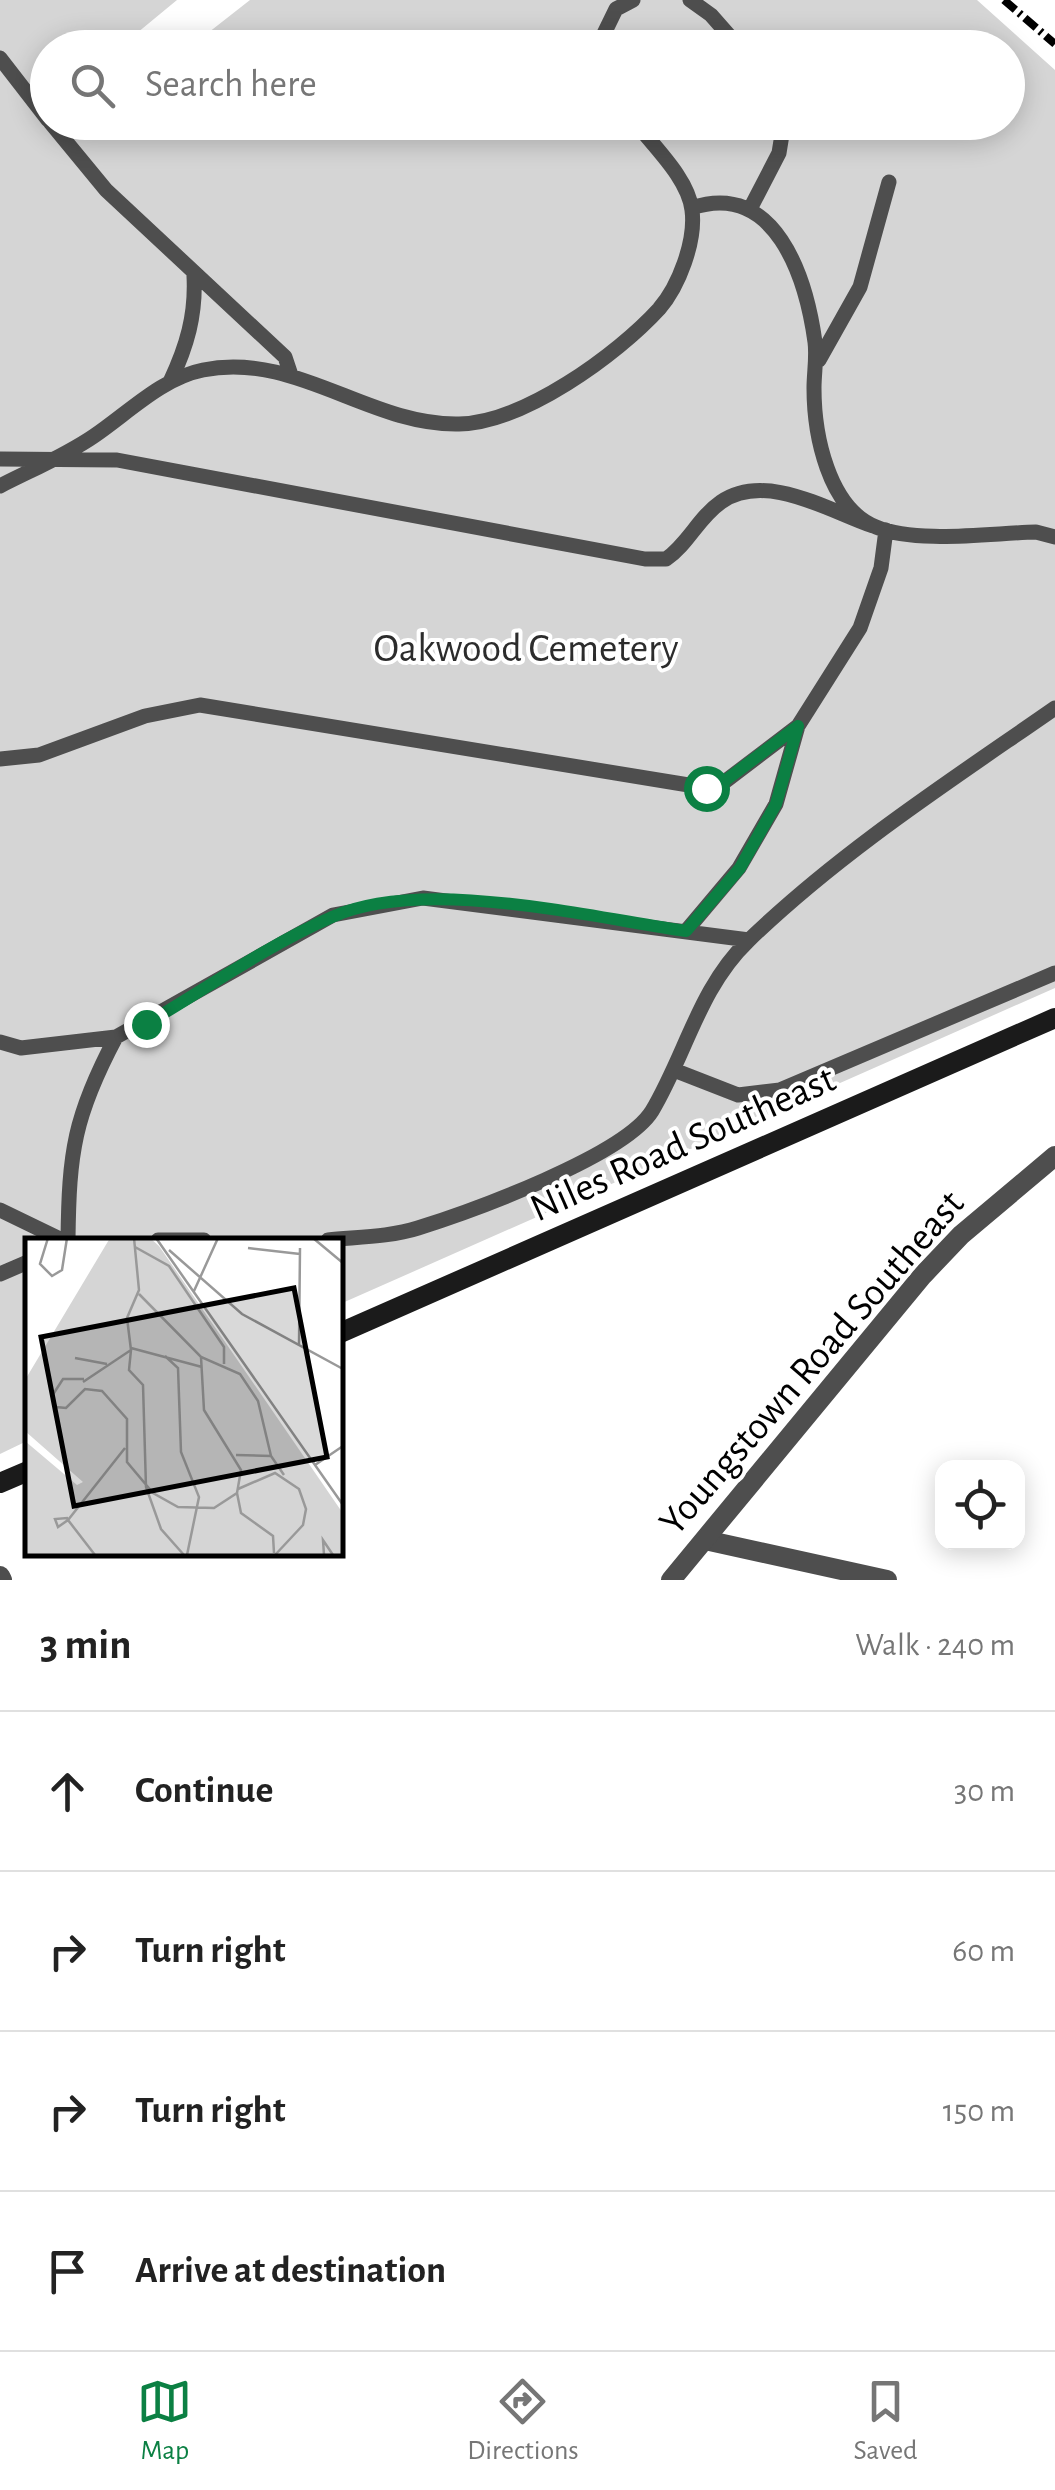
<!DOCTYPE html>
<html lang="en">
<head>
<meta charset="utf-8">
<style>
	:root { --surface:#fff; --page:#f2f2f2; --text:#222; --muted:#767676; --line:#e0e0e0; --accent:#0b8043 }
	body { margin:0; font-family:"Alegreya Sans",sans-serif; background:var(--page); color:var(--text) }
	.controls { position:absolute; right:30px; bottom:30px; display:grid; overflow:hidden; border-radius:20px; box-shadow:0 5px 25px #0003 }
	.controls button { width:90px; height:90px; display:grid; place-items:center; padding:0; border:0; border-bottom:2px solid var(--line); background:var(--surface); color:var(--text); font:50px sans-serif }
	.stop { position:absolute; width:30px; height:30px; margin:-22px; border:8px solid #0b8043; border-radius:50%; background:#fff }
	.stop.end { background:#0b8043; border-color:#fff; box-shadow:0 2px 10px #0008 }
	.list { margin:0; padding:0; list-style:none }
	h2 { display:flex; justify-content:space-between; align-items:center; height:130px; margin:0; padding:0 40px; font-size:42px }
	h2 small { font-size:32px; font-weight:400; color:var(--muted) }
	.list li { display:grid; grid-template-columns:65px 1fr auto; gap:30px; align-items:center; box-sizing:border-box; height:160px; padding:0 40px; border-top:2px solid var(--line) }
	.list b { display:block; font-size:38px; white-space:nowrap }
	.list em { font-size:32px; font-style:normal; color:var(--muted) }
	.icon { flex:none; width:55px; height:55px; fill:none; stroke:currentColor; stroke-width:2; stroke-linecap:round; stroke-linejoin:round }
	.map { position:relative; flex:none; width:1055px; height:1580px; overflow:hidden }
	.search { position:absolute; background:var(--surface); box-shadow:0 5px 25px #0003; left:30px; right:30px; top:30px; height:110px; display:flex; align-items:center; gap:25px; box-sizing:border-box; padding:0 35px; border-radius:55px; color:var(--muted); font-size:38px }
	.sheet { height:770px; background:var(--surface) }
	nav { display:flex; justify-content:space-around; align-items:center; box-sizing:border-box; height:140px; border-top:2px solid var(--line); background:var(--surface); font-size:28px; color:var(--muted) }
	nav a { display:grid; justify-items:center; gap:5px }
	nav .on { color:var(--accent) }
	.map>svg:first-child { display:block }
</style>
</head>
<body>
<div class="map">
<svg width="1055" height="1580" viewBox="0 0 1055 1580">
	<rect width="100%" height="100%" fill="#fff"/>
	<path fill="#d5d5d5" d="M0,0H177L120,47L48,48V122H1008V48L190,47L250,0H977L1055,70V988L340,1304V1240H28L27,1441L0,1454Z"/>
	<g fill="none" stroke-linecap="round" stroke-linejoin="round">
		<path stroke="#4e4e4e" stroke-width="15" d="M690,0L711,15L740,48
			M597,48L616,9L633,0
			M0,58L48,120
			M50,122L106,190L285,357L291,375
			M692,208C775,180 806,277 815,342C817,357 814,373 814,388C814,434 828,508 876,527C917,544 991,533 1036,532L1055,537
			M750,209L779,153L784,122
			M819,360L860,287L889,182
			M170,382C187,346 196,315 194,276
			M0,459L117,460L645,559H666C688,544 698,518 721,502C766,471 829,511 873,526
			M0,486C31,470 65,456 94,436C128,413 162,378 203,370C295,351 369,426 459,424C523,423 617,355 659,309C679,286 696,241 692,210C688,178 654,147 635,122
			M0,759L39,755L145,716L200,705L707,788L723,783L798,726
			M686,931L739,868L776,804L798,726L860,628L881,568L886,530
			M0,1042L21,1048L116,1037L333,915L423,898L749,940
			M679,1072L738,1095L780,1090L1055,973
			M0,1210L62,1240
			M68,1240C69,1152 74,1116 116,1037
			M158,1240H204
			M328,1240C357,1237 390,1237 418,1228C472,1211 624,1156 652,1111C686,1054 699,988 748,941C840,852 950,781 1055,708
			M0,1274L28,1262"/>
		<path stroke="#4e4e4e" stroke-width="20" d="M705,1540L887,1580
			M0,1576L2,1580"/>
		<path stroke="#4e4e4e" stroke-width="20" d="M671,1580L923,1275L961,1235L1055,1156"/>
		<path stroke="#1b1b1b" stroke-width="20" d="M340,1333L1055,1018
			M0,1483L28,1471"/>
		<path stroke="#000" stroke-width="8" stroke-dasharray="15 5 2.5 5" stroke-linecap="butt" d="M1004,0L1055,44"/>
	</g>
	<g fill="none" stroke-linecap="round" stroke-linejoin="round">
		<path stroke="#0b8043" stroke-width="12" d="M146,1024C207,988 268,945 332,917C423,876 588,917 686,931L740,868L776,804L798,726L722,783L706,788"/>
	</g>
	<g text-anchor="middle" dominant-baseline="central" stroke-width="8" stroke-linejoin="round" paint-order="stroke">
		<g font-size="40" fill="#2c2c2c" stroke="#fff">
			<text x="526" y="649">Oakwood Cemetery</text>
		</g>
		<g font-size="40" fill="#000" stroke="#fff">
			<text transform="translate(683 1144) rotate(-24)">Niles Road Southeast</text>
			<text transform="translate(812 1363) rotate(-49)">Youngstown Road Southeast</text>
		</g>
	</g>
	<g transform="translate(25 1238)">
		<rect width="318" height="318" fill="#fff"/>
		<path d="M85,0H125L134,8L317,274V317H0V203L52,247L58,244L0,193V142Z" fill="#d5d5d5"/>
		<path fill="none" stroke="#999" stroke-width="2.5" d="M23,0L15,26L27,38L37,32L42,0M131,0L318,267M288,0L318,25M110,9L144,28L199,109V126M223,10L275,16M144,12L217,76L318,131M169,53L193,0M114,56L176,119L215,136L233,163L246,218L259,237M274,107L275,10M106,110L177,129M106,112L104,132L118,147L121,249L136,291L159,317M140,118L153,130L156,214L174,259L162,317M50,120L82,126M59,141H38L27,158L31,169L41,170L60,151L77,153L102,181V224L128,255L153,269L189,270L212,255L216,232L179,172L176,119M58,144L106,112L102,80L114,52L109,0M211,217L246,218M290,227L318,208M213,251L250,235L274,251L281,271L278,287L250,317M212,255L216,275L248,298L249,315M70,317L43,282L42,280L30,281L33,289L43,282L100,210M299,317L298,302L308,317"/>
		<path fill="#000" fill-opacity="0.15" stroke="#000" stroke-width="5" d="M269,50L302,219L49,268L16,99Z"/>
		<rect width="318" height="318" fill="none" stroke="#000" stroke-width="5"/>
	</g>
</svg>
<div class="controls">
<button><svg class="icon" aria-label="locate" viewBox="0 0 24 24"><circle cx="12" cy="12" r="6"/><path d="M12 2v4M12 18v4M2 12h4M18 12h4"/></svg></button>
</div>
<div class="stop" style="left:706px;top:788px"></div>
<div class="stop end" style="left:146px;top:1024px"></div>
<div class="search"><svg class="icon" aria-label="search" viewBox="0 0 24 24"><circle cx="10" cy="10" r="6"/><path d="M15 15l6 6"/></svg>Search here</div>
</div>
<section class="sheet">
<h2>3 min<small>Walk · 240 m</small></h2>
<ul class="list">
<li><svg class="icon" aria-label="ahead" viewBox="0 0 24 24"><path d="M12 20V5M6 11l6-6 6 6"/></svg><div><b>Continue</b></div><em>30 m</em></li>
<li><svg class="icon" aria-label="right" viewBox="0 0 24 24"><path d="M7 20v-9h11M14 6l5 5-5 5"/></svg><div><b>Turn right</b></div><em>60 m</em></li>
<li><svg class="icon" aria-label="right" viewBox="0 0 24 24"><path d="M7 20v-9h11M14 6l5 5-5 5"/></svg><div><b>Turn right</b></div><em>150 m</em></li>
<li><svg class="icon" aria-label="arrive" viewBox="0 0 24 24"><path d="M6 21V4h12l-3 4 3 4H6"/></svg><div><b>Arrive at destination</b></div></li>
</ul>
</section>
<nav>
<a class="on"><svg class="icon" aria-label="map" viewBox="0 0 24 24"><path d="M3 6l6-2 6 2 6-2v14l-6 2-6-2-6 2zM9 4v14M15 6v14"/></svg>Map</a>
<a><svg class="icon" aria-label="directions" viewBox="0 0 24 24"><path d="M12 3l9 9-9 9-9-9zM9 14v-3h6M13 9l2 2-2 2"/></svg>Directions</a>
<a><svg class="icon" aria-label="saved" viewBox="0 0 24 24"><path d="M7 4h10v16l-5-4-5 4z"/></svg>Saved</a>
</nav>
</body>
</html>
